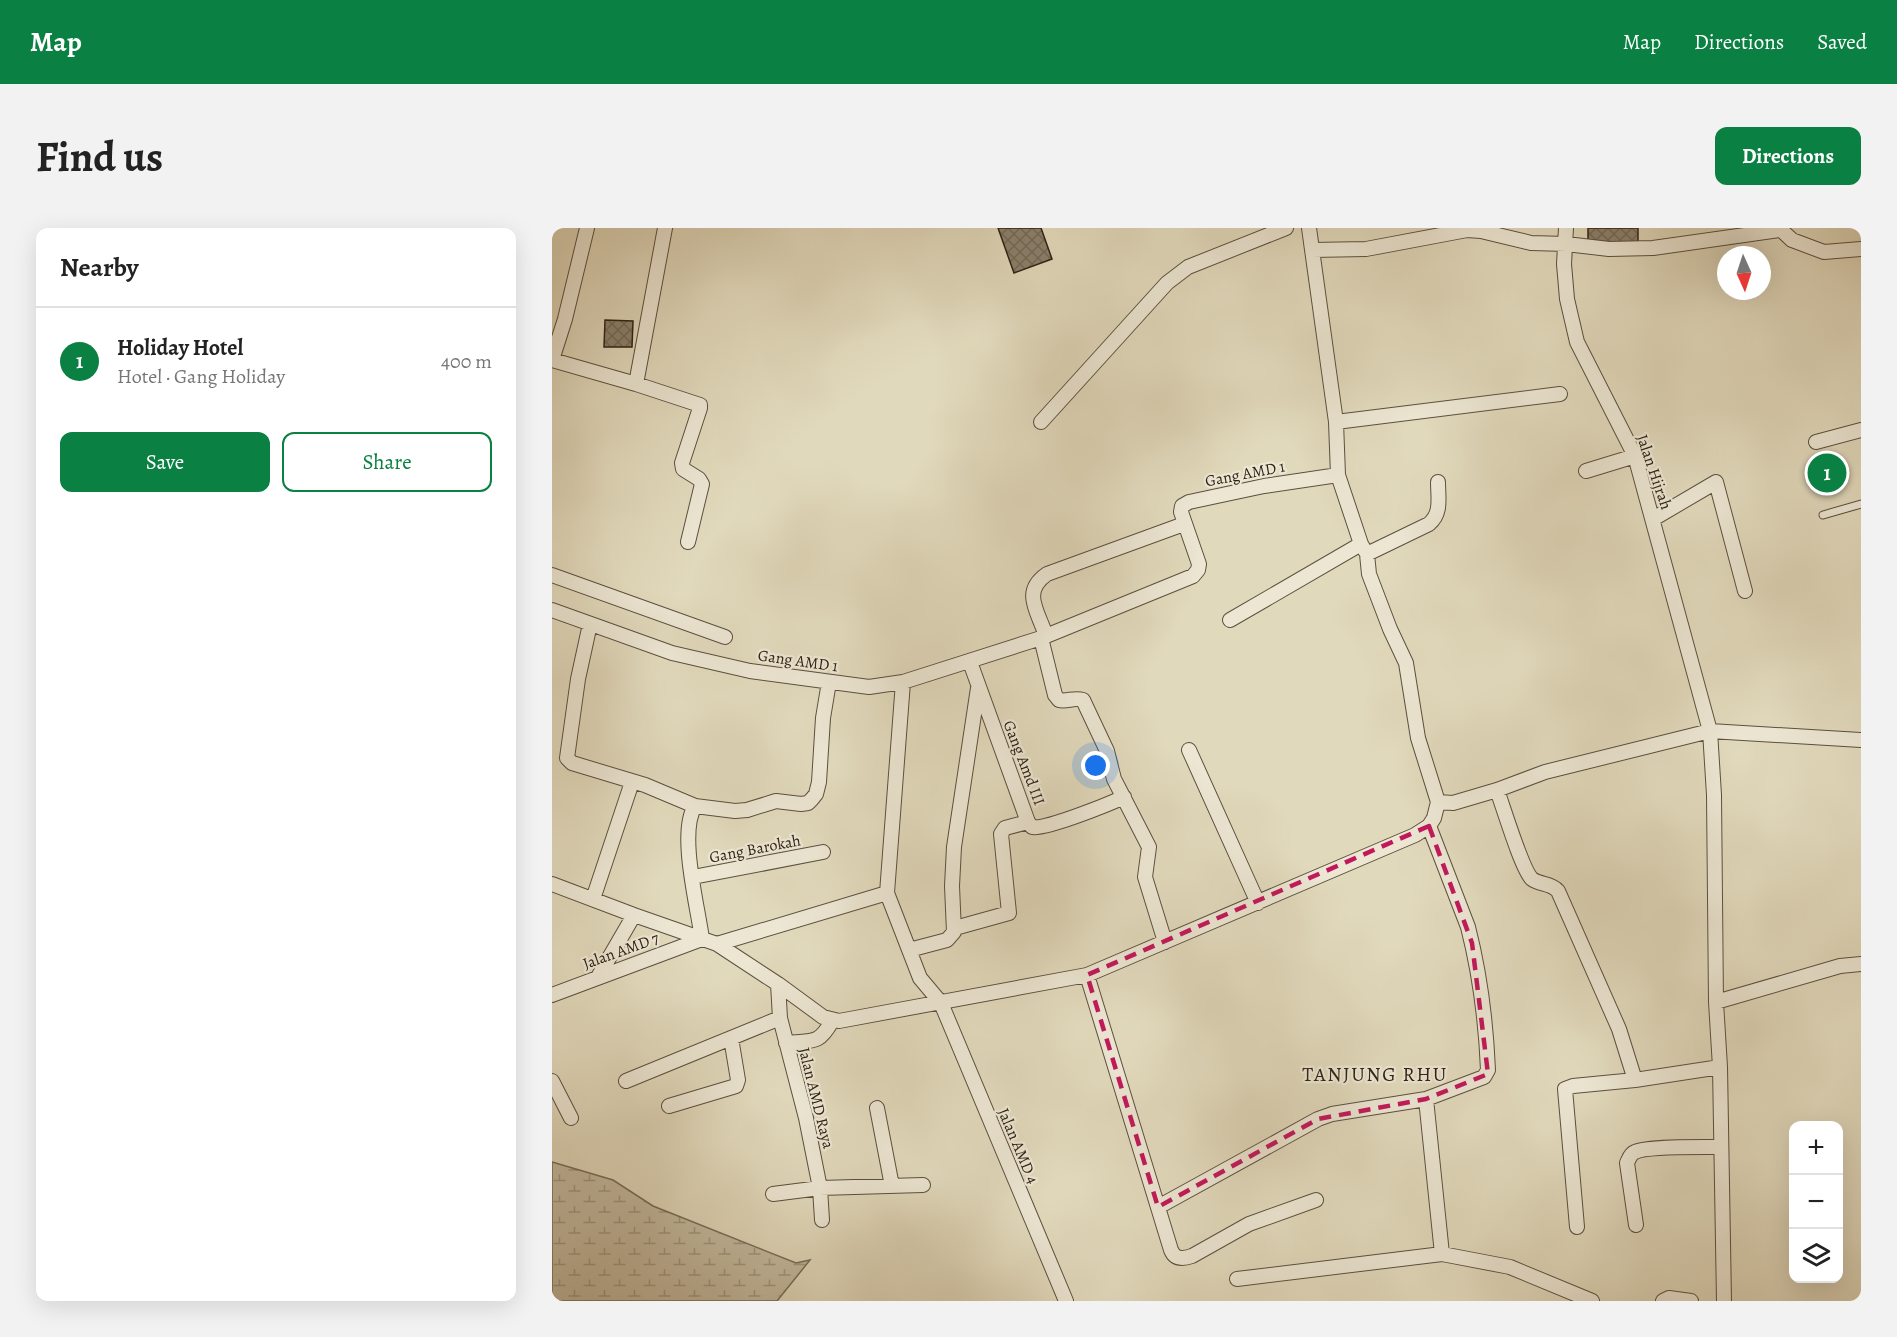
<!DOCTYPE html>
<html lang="en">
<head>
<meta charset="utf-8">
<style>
	:root { --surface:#fff; --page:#f2f2f2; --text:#222; --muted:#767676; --line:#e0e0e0; --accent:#0b8043 }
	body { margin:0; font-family:Alegreya,serif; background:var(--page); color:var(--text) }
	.controls { position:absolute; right:18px; bottom:18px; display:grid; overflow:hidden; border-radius:12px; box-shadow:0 6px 24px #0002 }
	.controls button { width:54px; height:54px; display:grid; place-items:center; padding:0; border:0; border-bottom:2px solid var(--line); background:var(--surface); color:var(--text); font:30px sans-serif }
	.compass { position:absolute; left:1165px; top:18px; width:54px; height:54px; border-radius:50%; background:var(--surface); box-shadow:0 6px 24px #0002; rotate:177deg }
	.you { position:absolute; left:544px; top:538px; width:21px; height:21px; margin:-15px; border:4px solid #fff; border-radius:50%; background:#1a73e8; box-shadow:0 0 0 9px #1a73e833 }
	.badge { display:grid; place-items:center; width:39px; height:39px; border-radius:50%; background:var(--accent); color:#fff; font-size:20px; font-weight:700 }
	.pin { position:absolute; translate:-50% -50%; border:3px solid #fff; box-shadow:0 2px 6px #0006 }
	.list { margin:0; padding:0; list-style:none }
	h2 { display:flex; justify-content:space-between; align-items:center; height:78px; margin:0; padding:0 24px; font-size:26px }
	h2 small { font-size:20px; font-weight:400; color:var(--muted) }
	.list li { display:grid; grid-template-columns:39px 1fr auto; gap:18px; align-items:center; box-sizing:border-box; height:108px; padding:0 24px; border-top:2px solid var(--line) }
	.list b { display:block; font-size:22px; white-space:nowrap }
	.list p { margin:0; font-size:20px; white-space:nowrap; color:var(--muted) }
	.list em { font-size:20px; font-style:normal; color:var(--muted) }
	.actions { display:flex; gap:12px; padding:18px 24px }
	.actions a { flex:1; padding:14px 0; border:2px solid var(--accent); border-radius:12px; text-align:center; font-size:21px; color:var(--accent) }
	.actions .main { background:var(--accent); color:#fff }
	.icon { flex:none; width:33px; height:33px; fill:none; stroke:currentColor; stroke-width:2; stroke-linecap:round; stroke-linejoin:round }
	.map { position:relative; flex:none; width:1309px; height:1073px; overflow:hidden; border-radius:12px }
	header { display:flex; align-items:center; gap:36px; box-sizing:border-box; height:84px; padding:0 30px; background:var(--accent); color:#fff }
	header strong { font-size:28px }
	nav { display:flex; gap:33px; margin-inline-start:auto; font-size:21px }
	.intro { display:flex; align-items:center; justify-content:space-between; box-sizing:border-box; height:144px; padding:0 36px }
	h1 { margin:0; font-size:42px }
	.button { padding:15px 27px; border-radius:12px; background:var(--accent); color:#fff; font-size:21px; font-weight:700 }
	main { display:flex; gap:36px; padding:0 36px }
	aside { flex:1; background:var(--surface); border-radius:12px; box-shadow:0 6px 24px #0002 }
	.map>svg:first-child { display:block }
</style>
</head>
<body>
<header>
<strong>Map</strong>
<nav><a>Map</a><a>Directions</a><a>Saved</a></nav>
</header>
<div class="intro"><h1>Find us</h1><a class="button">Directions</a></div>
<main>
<aside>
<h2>Nearby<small></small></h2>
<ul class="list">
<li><span class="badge">1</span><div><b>Holiday Hotel</b><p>Hotel · Gang Holiday</p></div><em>400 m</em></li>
</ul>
<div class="actions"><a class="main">Save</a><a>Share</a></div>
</aside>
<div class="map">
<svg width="1309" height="1073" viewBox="0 0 1309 1073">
	<defs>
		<pattern id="wetland-marsh" width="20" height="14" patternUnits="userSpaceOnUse" patternTransform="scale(1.5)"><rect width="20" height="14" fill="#c3baa0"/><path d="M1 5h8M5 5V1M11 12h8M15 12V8" fill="none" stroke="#9f9781"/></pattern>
		<pattern id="building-cross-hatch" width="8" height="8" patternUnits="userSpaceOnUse" patternTransform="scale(1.5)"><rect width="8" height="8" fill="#8b816c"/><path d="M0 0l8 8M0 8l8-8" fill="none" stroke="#726958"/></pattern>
	</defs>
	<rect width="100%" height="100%" fill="#e1d9bc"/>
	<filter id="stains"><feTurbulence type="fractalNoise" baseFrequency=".00333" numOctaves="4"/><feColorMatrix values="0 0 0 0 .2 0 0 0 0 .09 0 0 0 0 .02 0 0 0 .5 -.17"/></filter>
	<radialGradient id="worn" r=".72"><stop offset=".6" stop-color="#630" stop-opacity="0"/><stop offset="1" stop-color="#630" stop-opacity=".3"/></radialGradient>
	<path fill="url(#wetland-marsh)" stroke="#786e5a" stroke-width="1.5" d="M0,934L61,952L101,978L244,1035L258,1032L225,1073H0Z"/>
	<path fill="url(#building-cross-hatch)" stroke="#2e2215" stroke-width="1.5" d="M446,0H489L500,31L462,45Z
		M1036,0H1086V18H1036Z
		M53,92L81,93L80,119H52Z"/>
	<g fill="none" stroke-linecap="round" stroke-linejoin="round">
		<g stroke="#5b503f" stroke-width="9">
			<path id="service" d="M1271,287L1309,276"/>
		</g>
		<g stroke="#5b503f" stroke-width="16">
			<path id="minor" d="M35,0L13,91L0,132L84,156L148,177V180L130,235L131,241L147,251L150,256L136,314
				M1014,0L1012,36L1015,71L1025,114L1083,228L1158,503L1162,567L1164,774L1168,839L1172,1073
				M1227,0L1240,12L1272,24L1309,21
				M760,22L814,21L915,2L929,3L979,15L1014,16L1057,21L1101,20L1228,2
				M84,156L113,0
				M489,194L615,55L636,39L734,0
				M784,194L1008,166
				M1264,214L1309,202
				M1034,243L1083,228
				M1101,291L1164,254L1193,363
				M815,326L877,296C890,285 886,270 886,254
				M0,347L173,409
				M0,382L120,425L198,443L317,459L351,454L489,410L641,348L646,342L647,336L629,284L630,278L637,274L712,258L786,247
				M678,392L809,316
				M494,408C486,383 469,364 495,346L632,296
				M489,410L503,467L507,472C515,474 522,469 531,472L555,523L562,551L597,619L593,649L613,714
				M418,434L476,594L480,599C493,602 557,576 572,569
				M351,454L335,665L368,750L389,775L514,1073
				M637,522L706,675
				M945,562C951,578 970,642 980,651C988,657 999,655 1006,663L1067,801L1083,852
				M886,574L901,575L945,562L993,544L1158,503L1309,512
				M143,578L183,583L195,582L224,573L249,576L256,575L260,571L264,566L267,554L271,490L277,454
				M877,598L916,699C928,746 934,794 936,842L932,849L874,871L890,1026
				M141,649L271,624
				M0,656L82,687L165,716L226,756L271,789L287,793L535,747L863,607L877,598L882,590L886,574L866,510L854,435L838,401L817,346L815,326L809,316L786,247L784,194L757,0
				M41,671L80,554
				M403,700L457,685L449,606L453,600L476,594
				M165,716L335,665
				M357,722L395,712L402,704L400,658L402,619L426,460
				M535,747L619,1022C623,1032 631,1031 640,1028L697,996L764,972
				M46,749L82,687
				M226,756L228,790L254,890L268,960L270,992
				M0,767L150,711C146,679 126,605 143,578L93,557L20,535L15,530L26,451L38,396
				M1164,774L1288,738L1309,736
				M234,815C260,812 266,818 280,793
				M0,853L19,890
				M74,853L228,790
				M117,878L184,858L186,852L179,810
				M325,880L340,958
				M221,966L268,960L371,957
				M606,979L766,891L780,886L874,871
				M1084,997L1075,935C1077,931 1078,926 1083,924C1094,918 1152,919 1169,919
				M1025,999L1013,861L1021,858L1083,852L1168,839
				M685,1051L890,1026L958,1039L1040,1073
				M1111,1073L1117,1070L1139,1073"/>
		</g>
		<use href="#service" stroke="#ece6d3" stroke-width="7"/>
		<use href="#minor" stroke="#ece6d3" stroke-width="14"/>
	</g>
	<path fill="none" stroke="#c2185b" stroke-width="4.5" stroke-dasharray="12 8" stroke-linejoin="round" d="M877,598L920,715L936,846L874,871L766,891L606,979L535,747Z"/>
	<g text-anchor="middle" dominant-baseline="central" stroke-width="4.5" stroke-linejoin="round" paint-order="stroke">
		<g font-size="16" fill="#2e2215" stroke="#ece6d3">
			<text transform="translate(1102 244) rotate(71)">Jalan Hijrah</text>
			<text transform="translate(693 246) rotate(-11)">Gang AMD 1</text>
			<text transform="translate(246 433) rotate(8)">Gang AMD 1</text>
			<text transform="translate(472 535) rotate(69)">Gang Amd III</text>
			<text transform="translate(203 621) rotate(-11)">Gang Barokah</text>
			<text transform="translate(69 723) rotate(-20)">Jalan AMD 7</text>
			<text transform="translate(264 870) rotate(76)">Jalan AMD Raya</text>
			<text transform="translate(466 918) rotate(67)">Jalan AMD 4</text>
		</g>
		<g font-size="20" letter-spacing="1.5" fill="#2e2215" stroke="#ece6d3">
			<text x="823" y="846">TANJUNG RHU</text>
		</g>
	</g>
	<rect width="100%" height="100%" filter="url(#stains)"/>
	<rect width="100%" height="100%" fill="url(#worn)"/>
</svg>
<div class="controls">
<button>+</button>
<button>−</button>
<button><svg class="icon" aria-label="layers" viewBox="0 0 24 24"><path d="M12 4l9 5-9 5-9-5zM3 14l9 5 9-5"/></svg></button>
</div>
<svg class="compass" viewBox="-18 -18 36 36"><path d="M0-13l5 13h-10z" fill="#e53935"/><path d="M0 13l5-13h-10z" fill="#767676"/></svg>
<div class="you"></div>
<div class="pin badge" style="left:1275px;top:245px">1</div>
</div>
</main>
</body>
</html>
